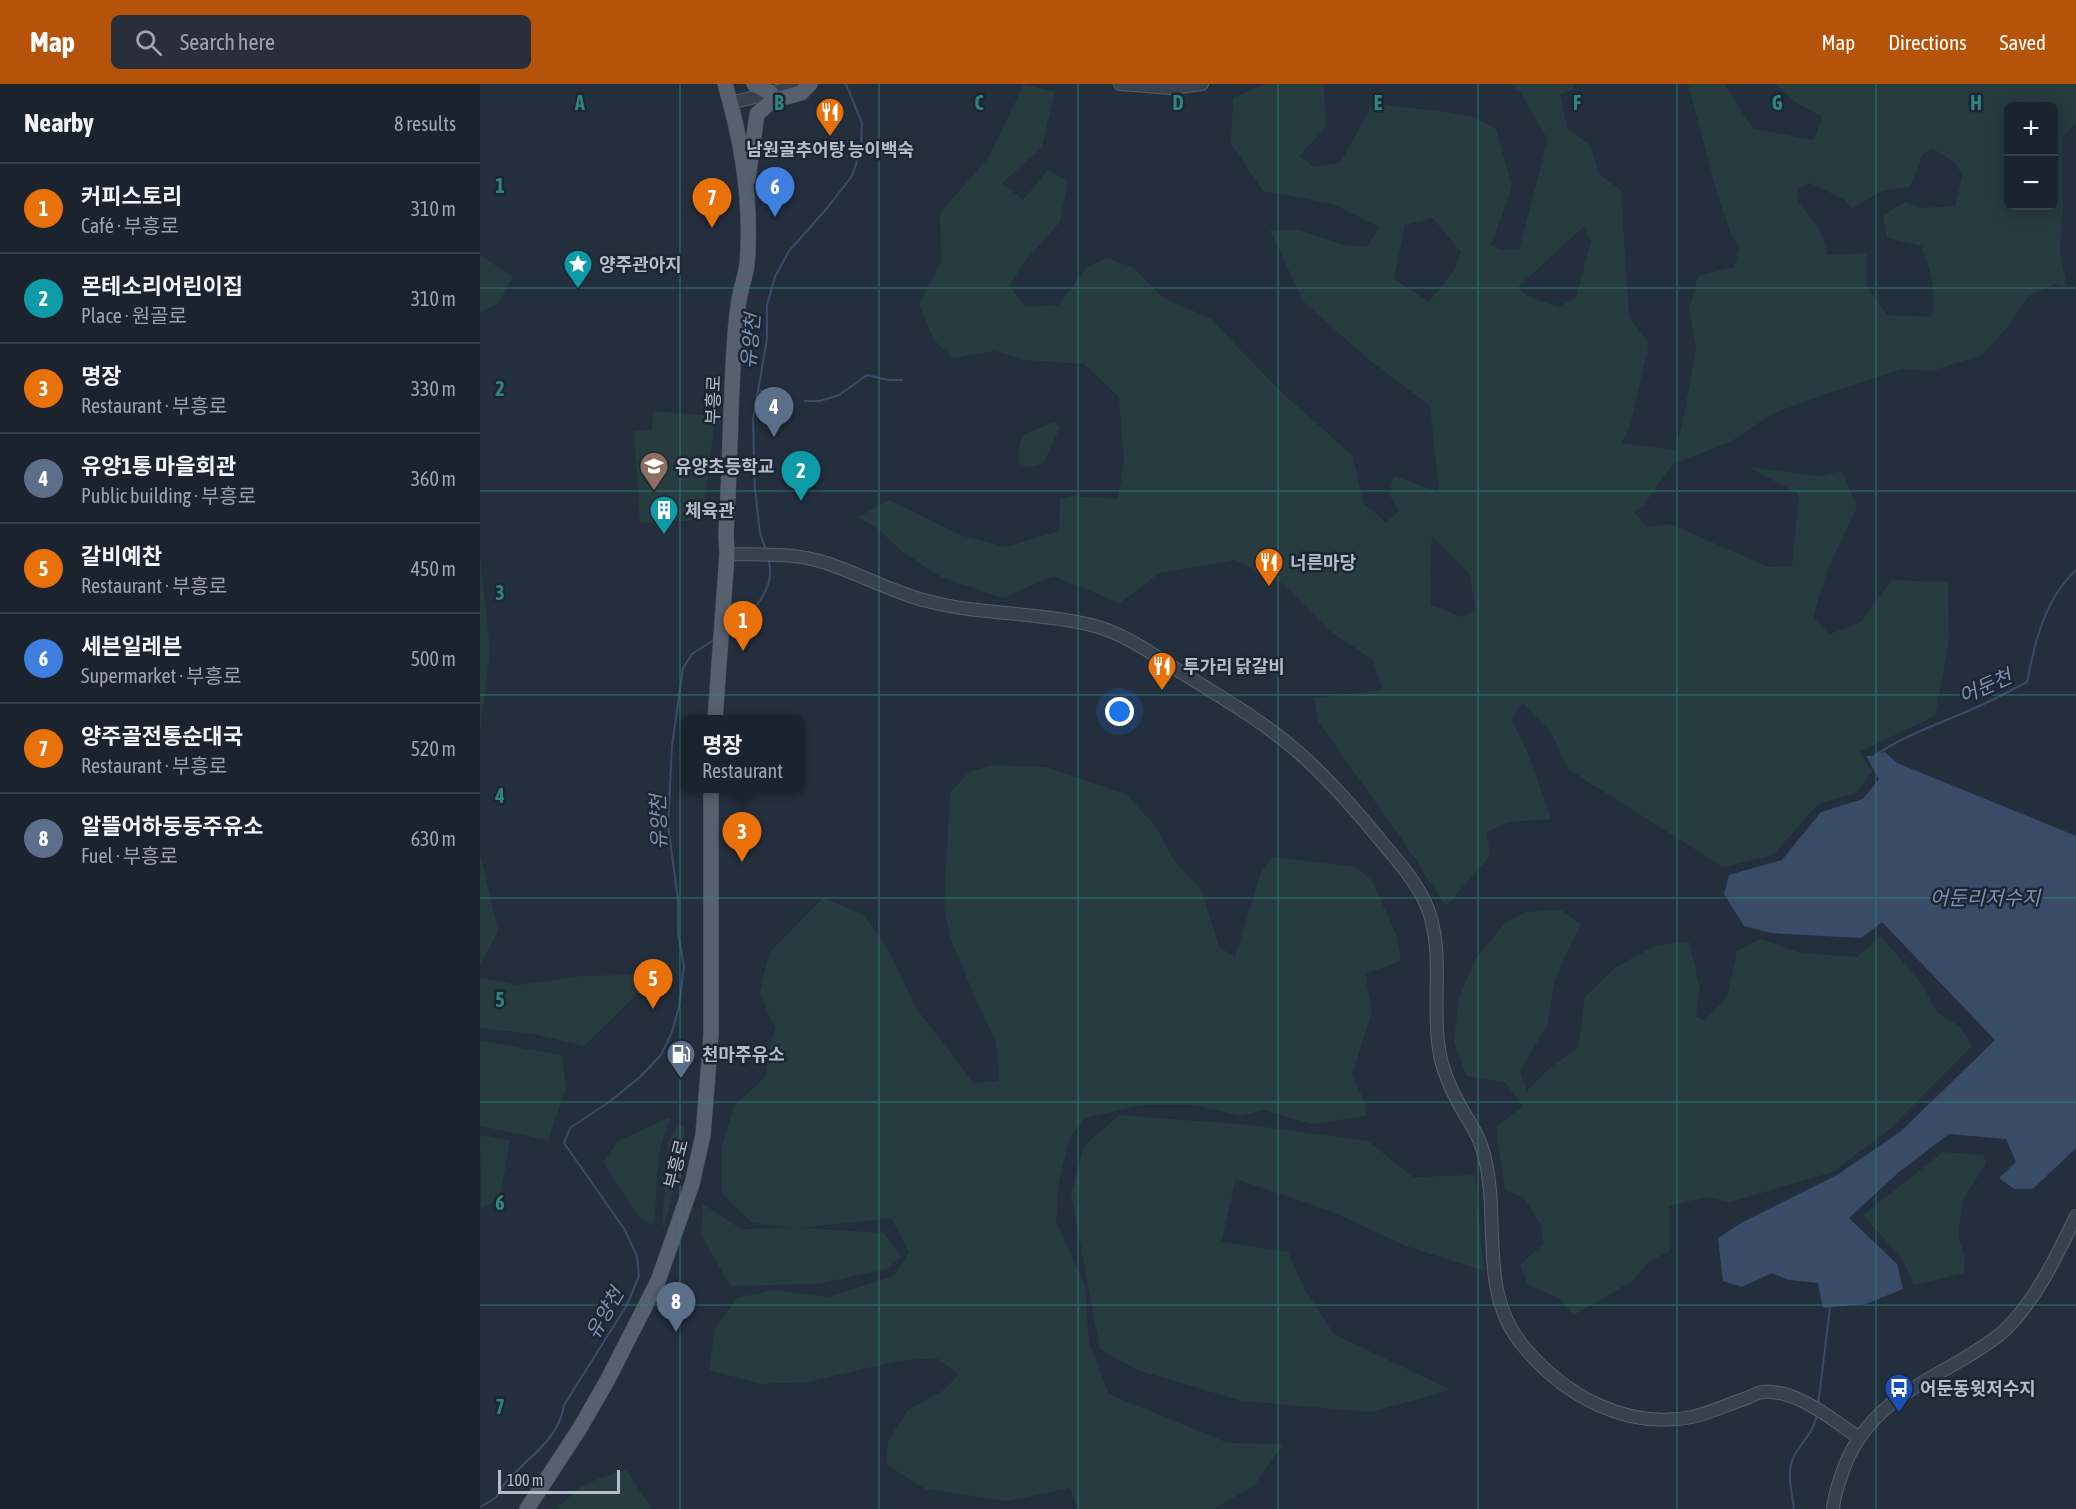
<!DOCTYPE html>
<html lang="en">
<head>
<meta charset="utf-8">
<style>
	:root { --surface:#1b232e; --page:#282f3a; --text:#f1f3f6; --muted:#a0a4aa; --line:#39404a; --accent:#b45309 }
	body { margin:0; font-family:"Asap Condensed","Noto Sans KR",sans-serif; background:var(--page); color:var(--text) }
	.controls { position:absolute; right:18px; top:18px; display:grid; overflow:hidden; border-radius:9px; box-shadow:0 3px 15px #0003 }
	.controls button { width:54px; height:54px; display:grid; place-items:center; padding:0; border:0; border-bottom:2px solid var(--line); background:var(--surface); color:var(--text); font:30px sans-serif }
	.scale { position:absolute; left:18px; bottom:15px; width:122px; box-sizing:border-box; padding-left:6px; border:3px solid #b4bcc9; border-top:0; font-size:16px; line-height:21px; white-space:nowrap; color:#b4bcc9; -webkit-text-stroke:4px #1d2633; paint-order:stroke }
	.you { position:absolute; left:640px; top:628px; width:21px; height:21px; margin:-15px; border:4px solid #fff; border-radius:50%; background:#1a73e8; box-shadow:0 0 0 9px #1a73e833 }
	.badge { display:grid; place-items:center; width:39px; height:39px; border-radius:50%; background:var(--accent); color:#fff; font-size:20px; font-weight:700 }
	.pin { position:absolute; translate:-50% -50px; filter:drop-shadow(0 2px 3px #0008) }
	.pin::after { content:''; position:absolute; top:32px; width:21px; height:18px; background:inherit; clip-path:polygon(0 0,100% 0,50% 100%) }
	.popup { position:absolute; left:201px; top:631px; width:123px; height:78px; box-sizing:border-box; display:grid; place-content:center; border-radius:9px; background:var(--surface); filter:drop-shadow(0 2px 4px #0005); font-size:20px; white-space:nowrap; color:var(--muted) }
	.popup b { font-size:22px; color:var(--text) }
	.popup::after { content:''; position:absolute; left:50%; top:100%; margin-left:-12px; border:12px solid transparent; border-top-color:var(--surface) }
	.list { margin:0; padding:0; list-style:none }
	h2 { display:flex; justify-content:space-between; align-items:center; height:78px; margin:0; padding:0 24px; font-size:26px }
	h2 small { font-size:20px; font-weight:400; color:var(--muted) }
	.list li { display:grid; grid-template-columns:39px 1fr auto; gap:18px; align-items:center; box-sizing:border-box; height:90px; padding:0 24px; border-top:2px solid var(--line) }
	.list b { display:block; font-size:22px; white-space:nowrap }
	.list p { margin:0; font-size:20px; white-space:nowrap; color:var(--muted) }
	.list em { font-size:20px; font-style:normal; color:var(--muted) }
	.icon { flex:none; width:33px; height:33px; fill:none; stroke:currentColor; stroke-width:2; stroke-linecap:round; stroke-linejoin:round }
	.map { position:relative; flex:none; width:1596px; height:1425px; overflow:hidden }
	header { display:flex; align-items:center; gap:36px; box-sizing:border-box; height:84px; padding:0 30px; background:var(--accent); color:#fff }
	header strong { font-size:28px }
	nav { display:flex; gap:33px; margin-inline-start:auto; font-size:21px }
	.search { width:420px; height:54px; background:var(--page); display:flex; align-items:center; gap:15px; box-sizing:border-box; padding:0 21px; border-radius:9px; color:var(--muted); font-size:22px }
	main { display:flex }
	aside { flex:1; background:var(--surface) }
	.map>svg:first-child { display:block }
</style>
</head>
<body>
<header>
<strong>Map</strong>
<div class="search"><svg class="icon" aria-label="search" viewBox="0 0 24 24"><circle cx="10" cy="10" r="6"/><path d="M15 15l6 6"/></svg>Search here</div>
<nav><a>Map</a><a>Directions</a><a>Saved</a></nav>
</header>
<main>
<aside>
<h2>Nearby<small>8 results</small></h2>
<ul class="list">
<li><span class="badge" style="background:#e8710a">1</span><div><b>커피스토리</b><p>Café · 부흥로</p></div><em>310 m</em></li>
<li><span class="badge" style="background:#0f9aa8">2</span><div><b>몬테소리어린이집</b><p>Place · 원골로</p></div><em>310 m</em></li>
<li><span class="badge" style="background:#e8710a">3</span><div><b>명장</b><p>Restaurant · 부흥로</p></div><em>330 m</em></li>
<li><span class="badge" style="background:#5c6f8a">4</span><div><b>유양1통 마을회관</b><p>Public building · 부흥로</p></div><em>360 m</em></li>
<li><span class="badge" style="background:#e8710a">5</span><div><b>갈비예찬</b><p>Restaurant · 부흥로</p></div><em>450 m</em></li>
<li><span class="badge" style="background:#3f7fe0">6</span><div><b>세븐일레븐</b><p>Supermarket · 부흥로</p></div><em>500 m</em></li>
<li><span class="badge" style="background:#e8710a">7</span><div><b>양주골전통순대국</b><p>Restaurant · 부흥로</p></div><em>520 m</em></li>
<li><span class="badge" style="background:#5c6f8a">8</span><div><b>알뜰어하둥둥주유소</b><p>Fuel · 부흥로</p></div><em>630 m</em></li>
</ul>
</aside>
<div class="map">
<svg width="1596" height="1425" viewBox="0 0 1596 1425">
	<rect width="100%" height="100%" fill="#242f3e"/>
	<path fill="#263c3f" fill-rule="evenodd" d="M544,0L575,8L562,63L522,99L543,116L568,86L588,97L580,138L546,176L529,202L546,223L579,221L606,184L626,174L653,183L683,214L730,234L799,306L873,372L883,419L906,438L919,428L909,410L914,392L959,408L950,322L887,274L823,217L790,146H819L861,160L887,163L899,143L853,120L783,107L751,59L753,14L785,0H844L846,43L819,72L834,83L860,79L893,20L960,27L994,33L1016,45L1032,103L1011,161L1020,166L1039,165L1068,56L1040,8L1030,0H1093L1095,5L1080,10L1087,44L1111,62L1119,90L1141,106L1149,233L1169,259L1151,339L1142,359L1196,366L1204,331L1216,263L1209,226L1218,192L1254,183L1260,163L1251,150L1238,112L1208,0H1244L1273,45L1334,56L1342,33L1315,18L1295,0H1596V40L1583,52L1582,82L1583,118L1580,167L1587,203L1575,200L1549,212L1526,245L1502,271L1451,287L1423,285L1345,310L1292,330L1252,357L1193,380L1163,422L1154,428L1167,443L1190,440L1289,483L1312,482L1319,410L1268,383L1339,392L1362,387L1377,423L1348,484L1333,533L1350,550L1381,538L1411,496L1468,498L1469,557L1455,632L1381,667V672L1392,687L1376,709L1338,720L1293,771L1243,783L1088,685L1071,648L1043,620L1031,634L1049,672L1071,735L1029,738L1007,748L1010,772L966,822L923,757L838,637L834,614L903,606L893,576L850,547L803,500L755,476L679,489L640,519L573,492L523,514L461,493L423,468L398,445L378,433L409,416L483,452L526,463L579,447L580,415L593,412L638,415L644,378L639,313L604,280L547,276L514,267L473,274L454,256L439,220L461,178L460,129L508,74ZM1528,22H1574V122H1528ZM1452,64L1473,77L1483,91L1475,122L1442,124L1425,118L1403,132L1407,154L1441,162C1452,191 1456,202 1452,233L1407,231L1387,203V169L1348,171L1339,144L1317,117L1318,104L1330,99L1365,116L1372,124L1404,106L1430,103L1443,70ZM953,134L981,168L975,185L949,218L914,195L925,141ZM1103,143L1111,157L1096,214L1078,223L1047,212L1038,203ZM952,452L989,489L996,527L982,533L951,521L950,489Z
		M0,171L33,193L18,220L0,228Z
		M173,327L235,332L223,436L160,439L154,347L172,346Z
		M574,338L580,343L563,380L550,383L539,380C538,343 545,352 574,338Z
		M0,473L10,565L0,648Z
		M512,681L566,683L647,711L676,743L694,777L721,805L739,863L755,873L781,788L793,773L876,783L892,797L916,850L921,877L885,890L892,928L872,991L885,1019L886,1032L832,1040L783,1026L762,1032L714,1021H661L605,1034L590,1053L579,1098L576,1137L605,1202L609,1259L629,1310L748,1359L803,1360L774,1402L733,1425H598L590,1404L527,1417L445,1405L406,1380L408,1357L428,1326L464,1306L479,1290L456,1274L418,1277L328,1298L281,1300L229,1286L235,1245L257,1214L294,1206L348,1213L414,1192L429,1168L411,1134L321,1144L404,1149L421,1173L407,1185L337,1200L250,1202L221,1150L223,1120L261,1145L311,1144L272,1139L242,1110V1061L254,1022L286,992L289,964L296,943L291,937L280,907L289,869L343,814L384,831L410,869L436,924L494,1000L519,996L516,958L493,909L470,853L464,822L470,709L489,688Z
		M0,768L18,847L0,881Z
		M1081,826L1101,840L1082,878L1074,900L1067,941L1040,987L1047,1007L1072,982L1098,964L1105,913L1136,883L1176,861L1209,858L1220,904L1216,932L1224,937L1247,914L1257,867L1280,855L1321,869L1377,873L1401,852L1443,902L1457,928L1480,943L1492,962L1411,1044L1353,1088L1250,1118L1225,1113L1189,1122L1190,1167L1168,1178L1153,1197L1094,1231L1079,1214L1048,1201L1040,1181L1063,1160L1060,1139L1043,1113L1025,1106L1016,1043L1043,1022L1025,998L986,992L974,957L979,913L996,874L1026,838L1045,828Z
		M152,891L171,897L104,962L54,950L0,944V894L38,901L101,892Z
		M0,957L82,971L86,1004L68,1056L0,1042Z
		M639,1031L770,1041L888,1057L933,1093L995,1091L1004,1187L926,1162L853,1128L756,1095L741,1158L808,1168L825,1206L854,1250L971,1306L891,1328L762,1317L657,1286L620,1265L591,1110L604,1062Z
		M188,1034L190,1036C181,1054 178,1076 177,1095C175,1111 177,1126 173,1142L159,1133L123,1078L138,1057Z
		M197,1040L203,1042L205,1046L196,1094L185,1141L182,1142L188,1059Z
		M0,1051L30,1057L20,1115L1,1124Z
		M1463,1068L1503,1071L1506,1079L1483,1116L1478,1151L1485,1173L1484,1189L1434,1201L1423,1176L1383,1131Z
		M146,1386L172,1425H76L100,1403L120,1394Z"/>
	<path fill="#394c67" d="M1405,668L1417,679L1596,752V1064L1553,1105H1534L1519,1094L1536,1078L1526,1055L1469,1050L1419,1088L1369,1134L1417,1180L1423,1205L1386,1220L1343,1224L1338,1199L1309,1196L1292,1189L1262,1203L1243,1197L1238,1154L1263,1138L1357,1091L1420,1048L1515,956L1402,838L1381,854L1291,849L1264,842L1244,810L1249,791L1302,776L1341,728L1383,715L1399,695L1386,672H1394Z"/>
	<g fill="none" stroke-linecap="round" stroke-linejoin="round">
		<path stroke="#394c67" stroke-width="2" d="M279,306L291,310
			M325,317H340L359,311L387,291L408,296H422
			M286,466L280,449L275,406L273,335L287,255V221L295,193L309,167L348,123L372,92L381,65L382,39L366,0
			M247,547C270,532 298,505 288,475
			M1394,672C1426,650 1462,639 1497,623C1514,616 1531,606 1547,598C1555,557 1565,515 1596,486
			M1338,1321L1350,1224
			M0,1423C5,1420 12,1417 16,1413C20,1409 22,1402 26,1398C48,1373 79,1356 84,1321L147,1221L159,1192L157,1172L145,1146L84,1059L90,1044L129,1018L160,993L181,971L192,948L199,923L204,882L198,849V816L188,741L192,662L203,584L212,570L235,555
			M1314,1425C1312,1408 1306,1388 1314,1372C1322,1358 1334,1348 1337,1330"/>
		<g stroke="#565f6c" stroke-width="14">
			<path id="minor" d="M640,0L691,4L722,0
				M251,19L325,0
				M247,470C279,471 315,468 346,479C380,490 412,508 447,517C500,531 559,528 611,541C644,549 671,569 699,587C743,614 791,642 828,677C855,702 878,729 901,757C917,776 934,795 945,818C966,863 951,917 959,965C962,987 972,1008 983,1027C990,1039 998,1050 1002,1064C1023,1129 995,1206 1044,1263C1085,1312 1147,1346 1212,1333C1230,1329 1249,1320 1267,1314C1272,1312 1277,1309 1282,1308C1315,1304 1353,1336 1378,1353
				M1353,1425C1354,1410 1360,1395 1365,1381C1388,1324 1435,1303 1485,1274C1499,1265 1515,1256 1526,1245C1557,1214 1577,1171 1596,1132"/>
		</g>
		<g stroke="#414a57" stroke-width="16">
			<path id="major" d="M274,0L291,9
				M268,95L277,30L292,17L321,9L330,0
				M235,636L247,470L246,449C250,388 250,327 254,266C255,250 256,233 259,216C261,204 265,193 267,181C272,121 262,57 245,0
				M47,1425L100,1344L127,1297L178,1197L212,1100L223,1051L231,951V704"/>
		</g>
		<use href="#minor" stroke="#38414e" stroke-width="12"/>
		<use href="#major" stroke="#56606e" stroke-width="15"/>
	</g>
	<path fill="none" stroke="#308480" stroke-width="1.5" stroke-opacity="0.55" d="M200,0V1425M399,0V1425M598,0V1425M798,0V1425M998,0V1425M1197,0V1425M1396,0V1425M0,204H1596M0,407H1596M0,611H1596M0,814H1596M0,1018H1596M0,1221H1596"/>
	<defs>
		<g id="restaurant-pin" transform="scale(1.5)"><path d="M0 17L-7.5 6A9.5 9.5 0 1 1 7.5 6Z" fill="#e8710a" stroke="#1d2633"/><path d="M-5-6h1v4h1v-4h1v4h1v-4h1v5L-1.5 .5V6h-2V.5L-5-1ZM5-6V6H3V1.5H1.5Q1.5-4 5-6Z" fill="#fff"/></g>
		<g id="sight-pin" transform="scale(1.5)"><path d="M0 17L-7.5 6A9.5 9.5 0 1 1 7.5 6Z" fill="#0f9aa8" stroke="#1d2633"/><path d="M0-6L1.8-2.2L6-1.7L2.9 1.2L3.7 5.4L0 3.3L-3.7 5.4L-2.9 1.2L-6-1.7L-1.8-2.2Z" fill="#fff"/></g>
		<g id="school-pin" transform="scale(1.5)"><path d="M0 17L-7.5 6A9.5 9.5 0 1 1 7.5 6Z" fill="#8d6e63" stroke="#1d2633"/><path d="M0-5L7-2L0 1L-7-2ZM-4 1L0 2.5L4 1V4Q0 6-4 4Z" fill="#fff"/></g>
		<g id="building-pin" transform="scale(1.5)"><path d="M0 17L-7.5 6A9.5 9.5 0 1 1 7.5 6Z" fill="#0f9aa8" stroke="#1d2633"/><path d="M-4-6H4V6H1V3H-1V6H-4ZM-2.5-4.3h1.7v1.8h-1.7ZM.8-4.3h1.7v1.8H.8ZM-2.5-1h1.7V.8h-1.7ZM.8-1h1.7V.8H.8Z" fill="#fff"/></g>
		<g id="fuel-pin" transform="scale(1.5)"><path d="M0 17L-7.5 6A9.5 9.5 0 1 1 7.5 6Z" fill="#5c6f8a" stroke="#1d2633"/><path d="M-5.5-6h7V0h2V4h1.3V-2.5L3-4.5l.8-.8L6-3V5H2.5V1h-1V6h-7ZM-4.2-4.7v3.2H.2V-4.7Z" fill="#fff"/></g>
		<g id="bus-pin" transform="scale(1.5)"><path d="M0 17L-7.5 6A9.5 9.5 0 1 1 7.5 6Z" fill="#1a4fb4" stroke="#1d2633"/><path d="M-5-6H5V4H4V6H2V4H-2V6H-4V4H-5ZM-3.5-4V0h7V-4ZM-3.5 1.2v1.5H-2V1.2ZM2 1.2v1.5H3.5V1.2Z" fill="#fff"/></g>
	</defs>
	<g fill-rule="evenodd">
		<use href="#restaurant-pin" x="350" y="28"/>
		<use href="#sight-pin" x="98" y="180"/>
		<use href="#school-pin" x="174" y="382"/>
		<use href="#building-pin" x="184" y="426"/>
		<use href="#restaurant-pin" x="789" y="478"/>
		<use href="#restaurant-pin" x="682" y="582"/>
		<use href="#fuel-pin" x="201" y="970"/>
		<use href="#bus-pin" x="1419" y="1304"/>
	</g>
	<g text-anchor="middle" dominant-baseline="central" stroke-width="5" stroke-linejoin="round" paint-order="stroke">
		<g font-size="18" font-weight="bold" fill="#b4bcc9" stroke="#1d2633" text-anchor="start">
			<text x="350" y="65" text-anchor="middle">남원골추어탕 능이백숙</text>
			<text x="119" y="180">양주관아지</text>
			<text x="195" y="382">유양초등학교</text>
			<text x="205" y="426">체육관</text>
			<text x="810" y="478">너른마당</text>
			<text x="703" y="582">투가리 닭갈비</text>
			<text x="222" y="970">천마주유소</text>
			<text x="1440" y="1304">어둔동윗저수지</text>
		</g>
		<g font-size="18" fill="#b4bcc9" stroke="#1d2633">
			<text transform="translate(233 316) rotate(-88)">부흥로</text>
			<text transform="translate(196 1080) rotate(-76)">부흥로</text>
		</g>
		<g font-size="20" font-style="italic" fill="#7c92b1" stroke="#1d2633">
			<text transform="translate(270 257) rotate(-85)">유양천</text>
			<text transform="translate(1505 602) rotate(-24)">어둔천</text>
			<text transform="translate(178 738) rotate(-91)">유양천</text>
			<text x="1505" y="813">어둔리저수지</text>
			<text transform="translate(124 1229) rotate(-60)">유양천</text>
		</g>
	</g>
	<g font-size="20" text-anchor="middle" font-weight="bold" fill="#308480" stroke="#1d2633" stroke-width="5" stroke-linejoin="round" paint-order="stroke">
		<text x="100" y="26">A</text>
		<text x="299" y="26">B</text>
		<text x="499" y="26">C</text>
		<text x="698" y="26">D</text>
		<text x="898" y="26">E</text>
		<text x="1097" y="26">F</text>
		<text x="1297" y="26">G</text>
		<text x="1496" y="26">H</text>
		<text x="20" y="109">1</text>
		<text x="20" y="312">2</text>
		<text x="20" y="516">3</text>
		<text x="20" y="719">4</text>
		<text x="20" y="923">5</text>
		<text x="20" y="1126">6</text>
		<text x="20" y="1330">7</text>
	</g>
</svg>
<div class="controls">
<button>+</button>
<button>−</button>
</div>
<div class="scale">100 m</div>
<div class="you"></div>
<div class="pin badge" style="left:263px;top:567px;background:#e8710a">1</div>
<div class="pin badge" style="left:321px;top:417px;background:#0f9aa8">2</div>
<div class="pin badge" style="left:262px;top:778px;background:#e8710a">3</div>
<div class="popup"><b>명장</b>Restaurant</div>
<div class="pin badge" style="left:294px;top:353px;background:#5c6f8a">4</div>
<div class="pin badge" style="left:173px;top:925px;background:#e8710a">5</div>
<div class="pin badge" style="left:295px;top:133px;background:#3f7fe0">6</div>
<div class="pin badge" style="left:232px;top:144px;background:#e8710a">7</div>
<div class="pin badge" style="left:196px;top:1248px;background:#5c6f8a">8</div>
</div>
</main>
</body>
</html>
